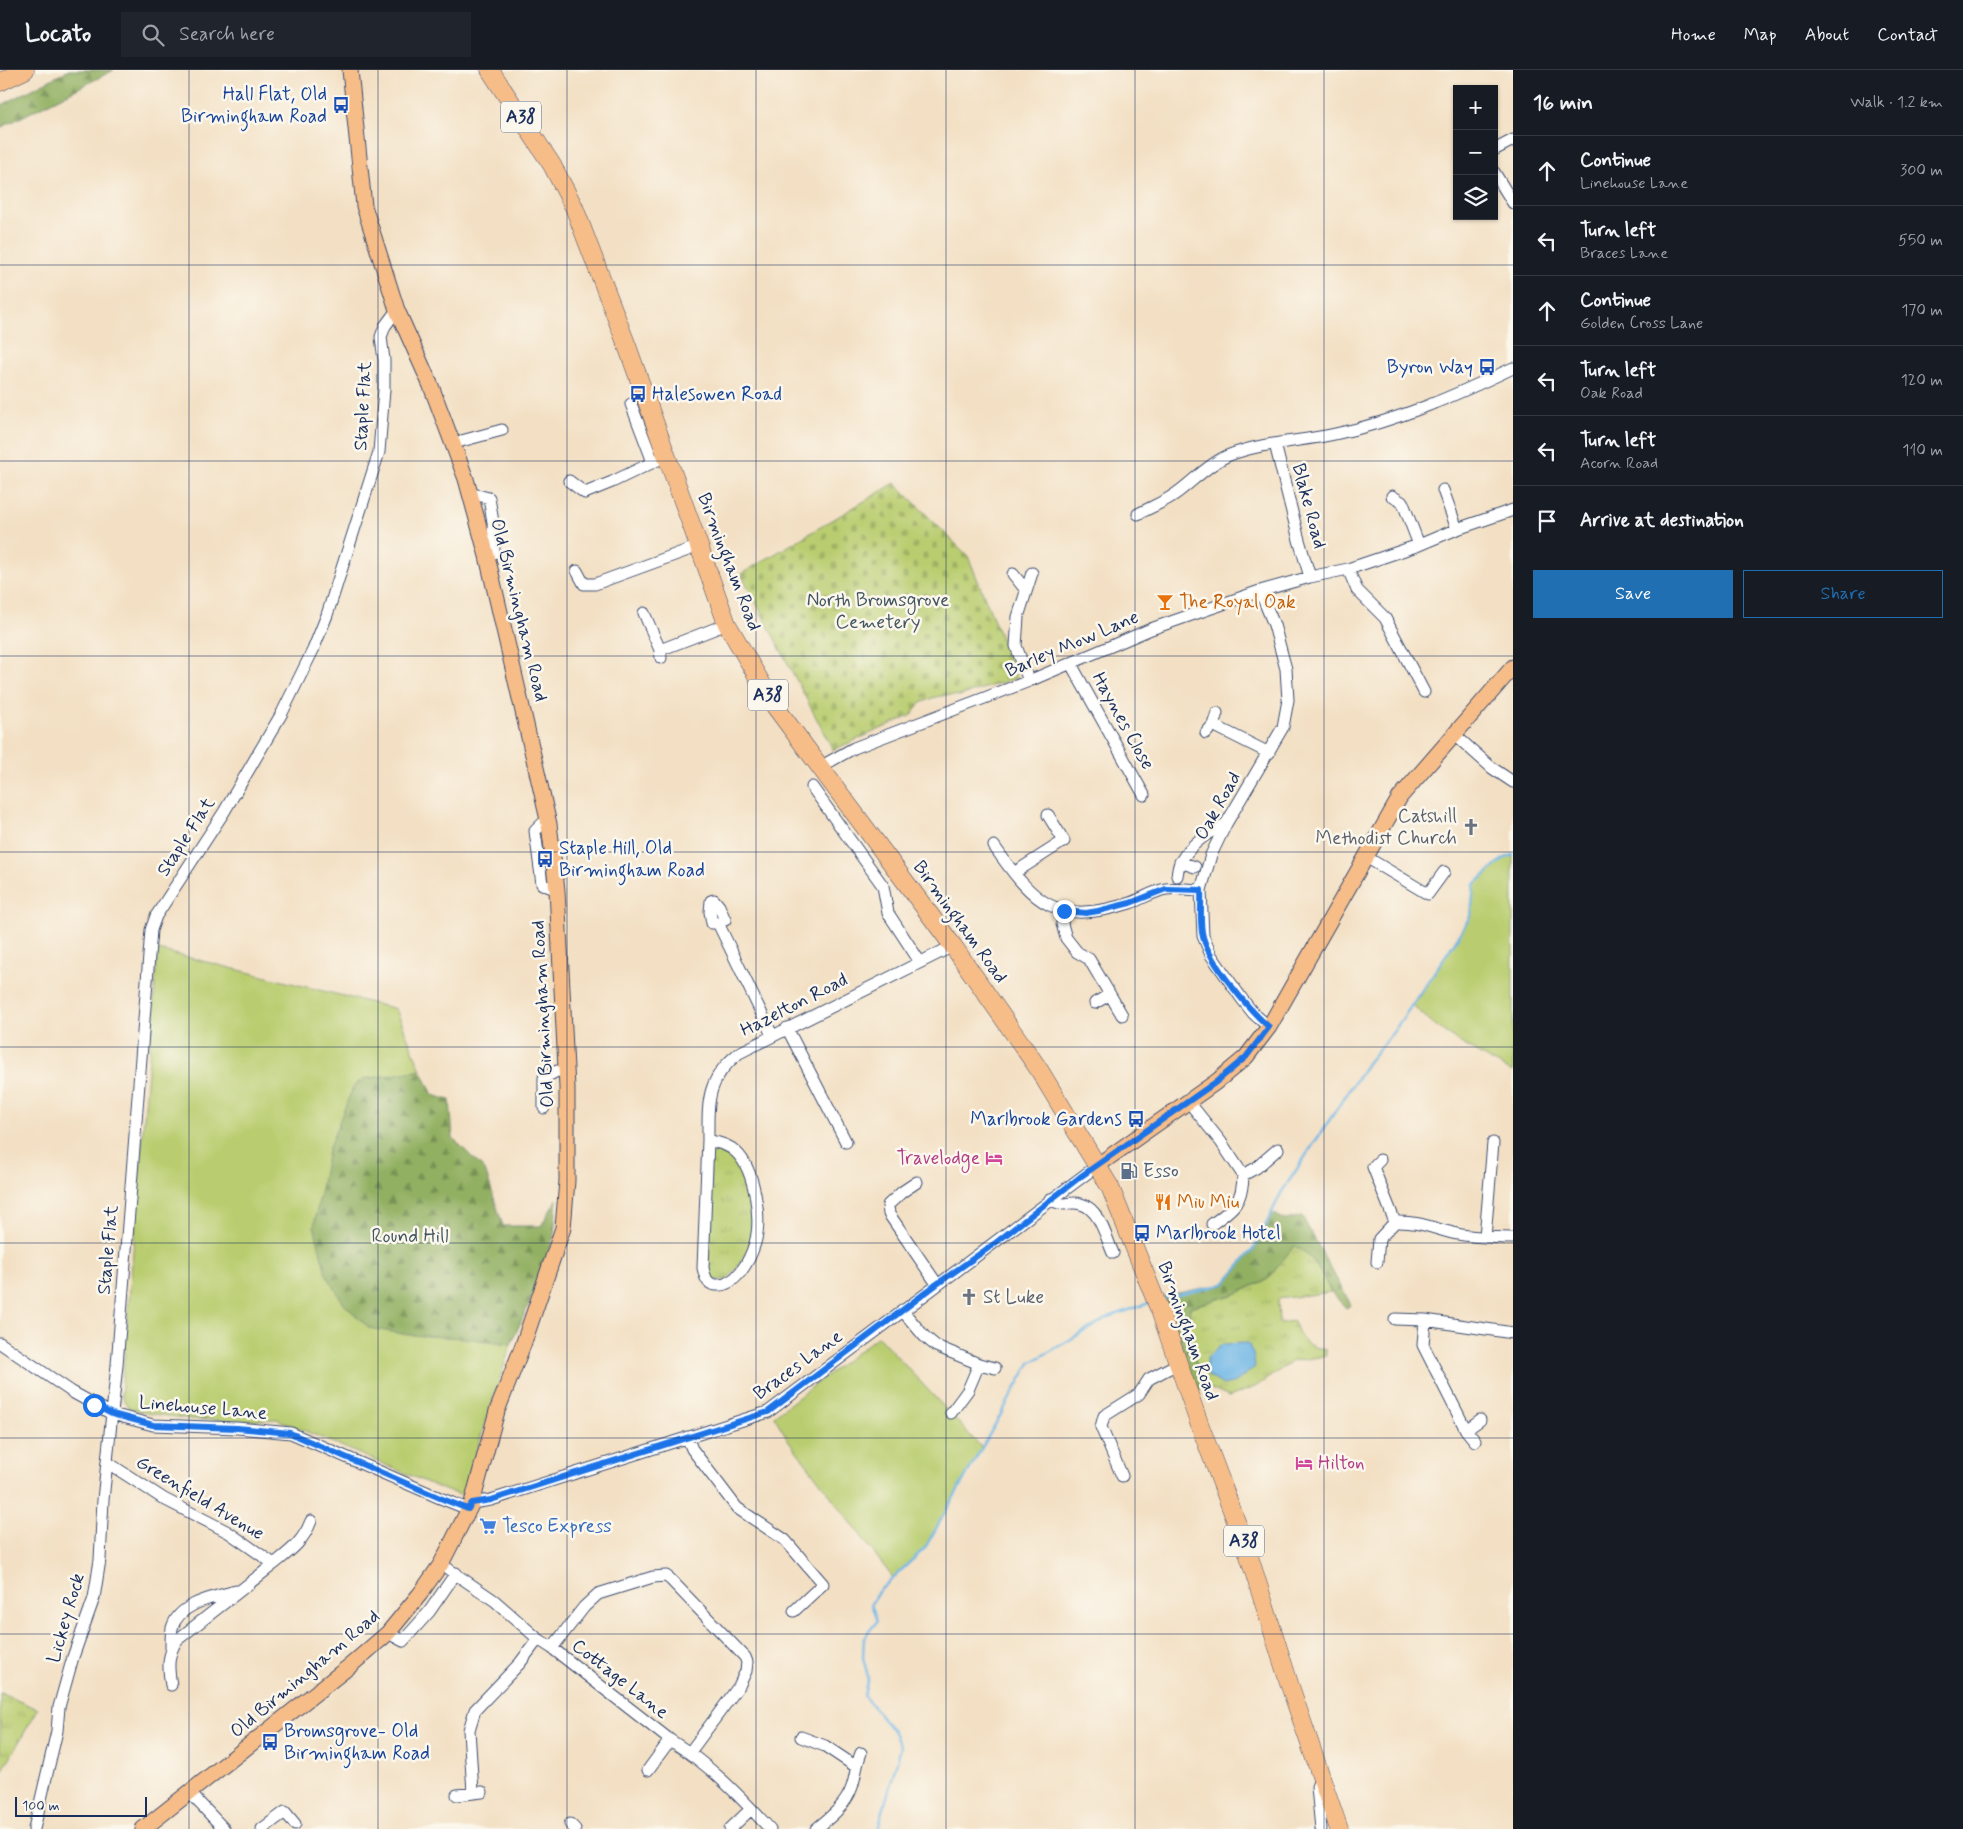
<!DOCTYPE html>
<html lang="en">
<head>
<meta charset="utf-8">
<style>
	:root { --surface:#171b24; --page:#20242c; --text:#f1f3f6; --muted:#9ea1a6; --line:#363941; --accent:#1f6fb2 }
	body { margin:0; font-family:Mynerve,sans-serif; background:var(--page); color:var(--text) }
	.controls { position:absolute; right:15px; top:15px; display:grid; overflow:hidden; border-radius:0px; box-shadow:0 1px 4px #0004 }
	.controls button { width:45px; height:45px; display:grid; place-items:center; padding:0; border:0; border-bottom:1px solid var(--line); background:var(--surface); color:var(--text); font:25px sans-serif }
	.scale { position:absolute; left:15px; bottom:12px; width:132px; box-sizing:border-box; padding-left:5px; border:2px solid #1b2f5e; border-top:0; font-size:14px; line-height:18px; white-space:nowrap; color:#1b2f5e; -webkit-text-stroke:4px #fbf7ec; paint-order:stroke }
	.stop { position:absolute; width:15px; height:15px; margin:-11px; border:4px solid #1a73e8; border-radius:50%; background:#fff }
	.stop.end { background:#1a73e8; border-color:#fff; box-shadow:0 1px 5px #0008 }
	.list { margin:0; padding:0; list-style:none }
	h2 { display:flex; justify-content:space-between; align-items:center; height:65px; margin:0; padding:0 20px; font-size:21px }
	h2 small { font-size:16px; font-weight:400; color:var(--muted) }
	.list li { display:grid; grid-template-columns:32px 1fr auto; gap:15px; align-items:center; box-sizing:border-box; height:70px; padding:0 20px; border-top:1px solid var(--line) }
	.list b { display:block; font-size:19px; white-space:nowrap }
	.list p { margin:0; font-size:16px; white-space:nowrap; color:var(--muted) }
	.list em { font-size:16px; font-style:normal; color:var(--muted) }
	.actions { display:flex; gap:10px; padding:15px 20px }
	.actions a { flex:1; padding:11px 0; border:1px solid var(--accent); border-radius:0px; text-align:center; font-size:18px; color:var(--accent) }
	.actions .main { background:var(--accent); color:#fff }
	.icon { flex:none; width:28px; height:28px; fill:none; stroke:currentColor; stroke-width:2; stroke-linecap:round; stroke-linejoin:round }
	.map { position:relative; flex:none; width:1513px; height:1759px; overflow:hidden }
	header { display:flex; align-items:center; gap:30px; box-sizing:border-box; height:70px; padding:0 25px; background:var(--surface); border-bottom:1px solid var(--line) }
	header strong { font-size:24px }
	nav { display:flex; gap:28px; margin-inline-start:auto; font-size:18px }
	.search { width:350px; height:45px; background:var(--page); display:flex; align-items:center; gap:12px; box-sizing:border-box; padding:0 18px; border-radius:0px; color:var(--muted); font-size:19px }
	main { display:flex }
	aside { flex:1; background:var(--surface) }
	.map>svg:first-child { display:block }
</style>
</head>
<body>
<header>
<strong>Locato</strong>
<div class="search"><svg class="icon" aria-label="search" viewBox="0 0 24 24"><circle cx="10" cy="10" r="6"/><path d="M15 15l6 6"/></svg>Search here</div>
<nav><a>Home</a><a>Map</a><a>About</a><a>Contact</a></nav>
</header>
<main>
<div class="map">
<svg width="1513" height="1759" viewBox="0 0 1513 1759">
	<defs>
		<pattern id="grass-tufts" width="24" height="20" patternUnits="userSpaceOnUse" patternTransform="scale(1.25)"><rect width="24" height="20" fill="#b9cd70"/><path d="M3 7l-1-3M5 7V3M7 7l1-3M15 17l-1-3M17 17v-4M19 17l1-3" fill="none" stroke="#9eb063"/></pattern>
		<pattern id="forest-firs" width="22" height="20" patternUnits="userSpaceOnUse" patternTransform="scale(1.25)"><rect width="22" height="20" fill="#92b062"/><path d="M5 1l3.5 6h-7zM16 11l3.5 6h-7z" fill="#769054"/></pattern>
		<pattern id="cemetery-stones" width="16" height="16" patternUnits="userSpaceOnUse" patternTransform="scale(1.25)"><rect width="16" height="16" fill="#b9cd70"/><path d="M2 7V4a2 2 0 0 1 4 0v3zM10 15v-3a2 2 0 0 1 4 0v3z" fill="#9eb063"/></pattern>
	</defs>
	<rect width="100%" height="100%" fill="#fbf7ec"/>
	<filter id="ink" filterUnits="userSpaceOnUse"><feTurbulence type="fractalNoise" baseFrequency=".02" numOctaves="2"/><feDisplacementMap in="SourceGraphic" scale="10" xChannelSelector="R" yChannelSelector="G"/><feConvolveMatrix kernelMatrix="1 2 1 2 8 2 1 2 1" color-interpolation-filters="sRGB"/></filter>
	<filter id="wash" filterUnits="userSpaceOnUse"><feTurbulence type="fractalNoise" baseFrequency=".0096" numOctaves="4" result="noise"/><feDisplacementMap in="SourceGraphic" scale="20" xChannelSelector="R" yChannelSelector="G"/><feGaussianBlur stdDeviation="1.12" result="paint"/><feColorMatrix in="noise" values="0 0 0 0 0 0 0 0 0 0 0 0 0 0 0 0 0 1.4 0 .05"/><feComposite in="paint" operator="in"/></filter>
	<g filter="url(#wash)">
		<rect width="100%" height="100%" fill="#f3e0c4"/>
		<path fill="url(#grass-tufts)" stroke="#6a7e67" d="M724,1078C740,1090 751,1107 753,1129C753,1134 751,1139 752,1144C752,1153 755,1166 751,1175C745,1187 736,1199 727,1210H714C701,1200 708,1175 708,1160L712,1157L714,1135L710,1130V1084L715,1080Z
			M1294,1175C1313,1185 1322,1203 1331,1222L1278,1229L1279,1253L1294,1251C1302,1273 1305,1275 1326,1280V1286L1293,1291L1255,1317L1229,1327L1204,1316L1191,1279L1190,1237L1235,1224L1268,1209Z
			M0,1623L38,1639L0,1705Z"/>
		<path fill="url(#forest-firs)" stroke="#567060" d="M69,0H114L0,58V36Z
			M421,1000L433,1025L450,1030L453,1068L485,1100L503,1156H541L557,1129L554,1165L542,1205L511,1274L462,1268L408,1265L369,1258L344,1234L326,1204L314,1156L328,1080L353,1017L363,1009Z
			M1272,1143L1286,1150L1302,1146L1351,1235L1346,1238C1341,1232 1334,1227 1330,1220C1319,1202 1314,1185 1294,1176L1268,1209L1235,1224L1190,1237L1191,1279L1204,1316L1199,1321L1192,1307L1164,1226L1223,1214L1256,1176Z"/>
		<path fill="url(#cemetery-stones)" stroke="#6a7e67" d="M895,413L968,486L1017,608L959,626L946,625L932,628L919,634L912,645L833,680L741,504Z"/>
		<path fill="#b9cd70" stroke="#6a7e67" d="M1513,785V1002C1475,983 1444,965 1413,936L1471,845L1474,815L1503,789Z
			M158,880L396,939L421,1000L363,1009L353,1017L328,1080L314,1156L326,1204L344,1234L369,1258L408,1265L462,1268L511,1274L462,1425L447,1421L277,1349L240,1351L190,1349L147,1343L129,1338L121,1326Z
			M878,1266L982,1378L925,1478L893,1508L789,1371L774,1346Z"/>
		<path fill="#6eb6e6" stroke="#4472a2" d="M1248,1273L1253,1284L1255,1297L1236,1312L1223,1315L1207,1305V1287L1223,1274Z"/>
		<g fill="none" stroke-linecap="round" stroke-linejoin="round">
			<path stroke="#6eb6e6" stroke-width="2.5" d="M1162,1229L1224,1214L1256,1176L1281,1123L1368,992L1394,961L1457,869L1471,845L1474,815L1503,789L1513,785
				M878,1759L901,1677L894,1662L864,1626L868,1607L863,1587L864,1568L877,1551L871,1534L878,1522L925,1478L1030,1293L1109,1247L1149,1233"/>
		</g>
	</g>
	<g filter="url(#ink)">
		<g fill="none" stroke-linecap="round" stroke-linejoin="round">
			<g stroke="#3b4a6d" stroke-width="13">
				<path id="minor" d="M1494,80L1513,70
					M1494,102L1513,133
					M631,334L653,392
					M454,373L502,360
					M1275,374L1299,470L1310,507
					M569,411L585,423L612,412L666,386
					M1443,420L1457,459
					M469,423L489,428L493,452L494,483L487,486
					M1392,426L1403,433L1419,475
					M1138,444C1151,437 1167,431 1178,422C1194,410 1209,394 1227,386C1262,372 1299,372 1335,364C1398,351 1456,325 1513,298
					M1348,499L1357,520L1385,548L1424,622
					M577,501L584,514H595L699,476
					M1013,504L1025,519
					M1260,521L1274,555L1286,599L1288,630L1283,657L1226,754L1211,785L1201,820L1203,866L1211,885L1242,929L1253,943L1269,957
					M644,543L660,580L661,588
					M660,580L727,554
					M1071,594L1144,725
					M1029,611L1016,576L1018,547L1032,503
					M1213,655L1269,683
					M1206,663L1213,655L1217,643
					M1455,665L1492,698L1513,712
					M820,697L854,678L1029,611L1151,559L1260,521L1310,507L1348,499L1419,475L1457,459L1513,440
					M812,717L883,816L888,843L920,892
					M549,754L543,753L535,761L542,814L557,820
					M994,776C1035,835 1057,856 1130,833C1142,829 1154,821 1166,819C1177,817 1190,820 1201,820
					M1366,787L1428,824L1444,802
					M1180,792L1195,797
					M1014,803L1064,771L1048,745
					M1177,806C1178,801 1178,795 1181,791C1191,774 1209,761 1226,754
					M1064,841L1062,854L1066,868L1077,882L1089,889L1122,945
					M718,853L725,850L719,836L714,830L711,831L710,842L712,853H718L772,965
					M1095,933L1109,925
					M787,958L846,1072
					M1188,1031L1221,1072L1243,1105
					M544,1038V1008L557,1001L566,1002
					M708,1070L703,1198C705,1206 706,1214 716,1215C736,1217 750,1190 755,1173C762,1149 755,1100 736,1082C728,1074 718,1073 708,1070C708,1032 706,1009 739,983L953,876
					M1380,1090L1373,1097L1395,1152
					M917,1112L902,1122L888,1135L889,1144L937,1214
					M1050,1129C1067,1139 1067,1130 1081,1134C1100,1139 1106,1168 1113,1183
					M1212,1154C1233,1139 1243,1132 1243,1105L1256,1098L1278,1079
					M1485,1167L1493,1073
					M1377,1192L1379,1169L1395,1152C1420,1151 1434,1159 1457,1164C1475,1168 1495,1167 1513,1168
					M902,1240L924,1266L936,1276L979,1294L968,1320L951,1343
					M1395,1249L1425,1250L1513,1263
					M1425,1250L1423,1275L1466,1360L1475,1371
					M0,1273L72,1322L112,1344L153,1355L237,1358L291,1363L440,1428L468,1439
					M979,1294L995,1298
					M1466,1360L1480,1350
					M687,1367L692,1379L737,1438L785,1470L823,1514L794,1541
					M108,1393L164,1429L228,1462L274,1494L177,1570C167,1585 168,1598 171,1615
					M1122,1406L1101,1357L1104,1346L1139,1324L1149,1309L1179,1293
					M472,1433L491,1430L768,1342L1098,1095
					M274,1494C291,1480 303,1472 311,1451
					M441,1494L495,1531L538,1569L552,1578L670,1670C709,1694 740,1726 770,1759
					M388,1563L403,1571L429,1542L456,1503
					M171,1578C171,1571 171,1564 172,1558C179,1533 214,1527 236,1521
					M552,1578L584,1537L598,1524L653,1507L666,1506L670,1509L745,1587L747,1592L746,1601L739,1616L690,1682
					M801,1667L825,1676L855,1696
					M648,1700L670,1670
					M1320,1709L1317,1717L1321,1759
					M473,1722L469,1660L475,1640L520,1593L538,1569
					M190,1723L224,1759
					M457,1725L482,1722
					M570,1754L575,1759
					M34,1759L57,1661L59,1637L73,1587L94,1528L100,1490L103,1430L117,1295L151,860L156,846L224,742L282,643L313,580L327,545L379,382L384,320V290L381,267L385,256L397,240
					M262,1759L285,1742L295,1754
					M730,1759L751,1739
					M816,1759C831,1747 846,1735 852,1717C856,1705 856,1695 861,1683"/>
			</g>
			<g stroke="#3b4a6d" stroke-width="17">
				<path id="major" d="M1098,1095L1216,1012L1246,987L1269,957L1400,727L1513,597
					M143,1759L351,1595L388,1563L420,1524L441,1494L472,1433L497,1341L523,1275L563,1158L567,1111V1018L557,820L549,754L487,486L466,409L431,316L397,240L364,136L350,0"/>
			</g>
			<g stroke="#3b4a6d" stroke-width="19">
				<path id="highway" d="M490,0L552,95L574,137L626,273L727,554L774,635L953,876L1038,998L1110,1117L1160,1241L1199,1353L1248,1483L1290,1616L1339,1759
					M0,12L25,0"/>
			</g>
			<use href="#minor" stroke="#fff" stroke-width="11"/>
			<use href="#major" stroke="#f7bd88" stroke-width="15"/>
			<use href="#highway" stroke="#f7bd88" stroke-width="18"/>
		</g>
	</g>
	<g fill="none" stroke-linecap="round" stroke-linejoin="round" filter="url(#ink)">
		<path stroke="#1a73e8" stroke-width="6" d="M94,1335L112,1344L153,1355L237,1358L290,1363L440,1428L468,1439L472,1433L491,1430L768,1342L937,1214L994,1174L1080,1107L1216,1012L1246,987L1269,957C1248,939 1210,893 1203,867C1199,853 1202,835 1201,820L1166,819L1130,833L1098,841L1086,843L1064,841"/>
	</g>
	<path fill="none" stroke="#1b2f5e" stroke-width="1" stroke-opacity="0.55" d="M189,0V1759M378,0V1759M567,0V1759M756,0V1759M946,0V1759M1135,0V1759M1324,0V1759M0,195H1513M0,391H1513M0,586H1513M0,782H1513M0,977H1513M0,1173H1513M0,1368H1513M0,1564H1513"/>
	<defs>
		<g id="bus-bare" transform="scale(1.35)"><path d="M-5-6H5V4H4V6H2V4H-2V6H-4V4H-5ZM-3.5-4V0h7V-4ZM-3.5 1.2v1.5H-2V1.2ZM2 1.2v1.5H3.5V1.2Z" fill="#1a4fb4" stroke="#fbf7ec" stroke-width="2.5" paint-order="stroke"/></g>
		<g id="bar-bare" transform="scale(1.35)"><path d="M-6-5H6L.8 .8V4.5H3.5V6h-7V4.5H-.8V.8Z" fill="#e8710a" stroke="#fbf7ec" stroke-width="2.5" paint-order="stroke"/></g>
		<g id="church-bare" transform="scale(1.35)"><path d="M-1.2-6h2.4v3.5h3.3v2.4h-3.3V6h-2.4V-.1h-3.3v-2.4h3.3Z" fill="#6b7280" stroke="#fbf7ec" stroke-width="2.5" paint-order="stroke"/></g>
		<g id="hotel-bare" transform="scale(1.35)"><path d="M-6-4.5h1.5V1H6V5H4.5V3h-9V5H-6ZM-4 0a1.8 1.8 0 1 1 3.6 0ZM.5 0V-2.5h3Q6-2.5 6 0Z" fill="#d1479c" stroke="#fbf7ec" stroke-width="2.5" paint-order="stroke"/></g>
		<g id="fuel-bare" transform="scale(1.35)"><path d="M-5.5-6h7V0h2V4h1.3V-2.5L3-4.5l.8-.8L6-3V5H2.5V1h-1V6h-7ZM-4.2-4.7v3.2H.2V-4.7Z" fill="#5c6f8a" stroke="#fbf7ec" stroke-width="2.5" paint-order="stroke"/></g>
		<g id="restaurant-bare" transform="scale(1.35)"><path d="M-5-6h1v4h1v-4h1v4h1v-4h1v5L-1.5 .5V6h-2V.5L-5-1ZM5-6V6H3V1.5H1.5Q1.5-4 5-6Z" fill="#e8710a" stroke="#fbf7ec" stroke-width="2.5" paint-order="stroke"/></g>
		<g id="supermarket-bare" transform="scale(1.35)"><path d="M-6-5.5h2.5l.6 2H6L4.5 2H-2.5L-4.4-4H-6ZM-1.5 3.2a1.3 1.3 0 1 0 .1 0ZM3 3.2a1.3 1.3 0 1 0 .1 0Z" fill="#3f7fe0" stroke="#fbf7ec" stroke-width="2.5" paint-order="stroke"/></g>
	</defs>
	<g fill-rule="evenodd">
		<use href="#bus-bare" x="341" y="35"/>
		<use href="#bus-bare" x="1487" y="297"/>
		<use href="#bus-bare" x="638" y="324"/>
		<use href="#bar-bare" x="1165" y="532"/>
		<use href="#church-bare" x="1471" y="757"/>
		<use href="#bus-bare" x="545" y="789"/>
		<use href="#bus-bare" x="1136" y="1049"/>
		<use href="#hotel-bare" x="994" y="1088"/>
		<use href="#fuel-bare" x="1129" y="1101"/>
		<use href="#restaurant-bare" x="1163" y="1132"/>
		<use href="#bus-bare" x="1142" y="1163"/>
		<use href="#church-bare" x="969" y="1227"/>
		<use href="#hotel-bare" x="1304" y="1393"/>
		<use href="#supermarket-bare" x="488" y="1456"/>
		<use href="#bus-bare" x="270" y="1672"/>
	</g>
	<g text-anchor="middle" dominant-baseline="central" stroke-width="5" stroke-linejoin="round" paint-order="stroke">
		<g fill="#fbf7ec" stroke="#5e6b89" stroke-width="1">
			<rect x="501" y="31.5" width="40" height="31" rx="4"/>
			<rect x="748" y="609.5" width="40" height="31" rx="4"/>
			<rect x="1224" y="1455.5" width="40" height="31" rx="4"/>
		</g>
		<g font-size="18" font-weight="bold" fill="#1b2f5e">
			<text x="521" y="47">A38</text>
			<text x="768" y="625">A38</text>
			<text x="1244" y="1471">A38</text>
		</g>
		<g font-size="19" fill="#164399" stroke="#fbf7ec" text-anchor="start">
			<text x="327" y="24" text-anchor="end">Hall Flat, Old<tspan x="327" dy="22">Birmingham Road</tspan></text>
			<text x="1473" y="297" text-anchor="end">Byron Way</text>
			<text x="652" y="324">Halesowen Road</text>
			<text x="559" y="778">Staple Hill, Old<tspan x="559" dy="22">Birmingham Road</tspan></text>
			<text x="1122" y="1049" text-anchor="end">Marlbrook Gardens</text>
			<text x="1156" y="1163">Marlbrook Hotel</text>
			<text x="284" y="1661">Bromsgrove- Old<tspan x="284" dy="22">Birmingham Road</tspan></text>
		</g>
		<g font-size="19" fill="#1b2f5e" stroke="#fbf7ec">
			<text transform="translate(363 336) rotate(-87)">Staple Flat</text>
			<text transform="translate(1309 436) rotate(75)">Blake Road</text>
			<text transform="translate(729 492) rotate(69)">Birmingham Road</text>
			<text transform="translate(519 540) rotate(76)">Old Birmingham Road</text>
			<text transform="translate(1072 574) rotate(-23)">Barley Mow Lane</text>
			<text transform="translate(1123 651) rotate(61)">Haynes Close</text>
			<text transform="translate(1218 736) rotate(-61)">Oak Road</text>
			<text transform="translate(186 767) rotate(-57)">Staple Flat</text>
			<text transform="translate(960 852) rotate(54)">Birmingham Road</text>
			<text transform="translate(794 935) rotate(-27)">Hazelton Road</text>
			<text transform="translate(543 944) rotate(-93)">Old Birmingham Road</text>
			<text transform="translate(108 1180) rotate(-85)">Staple Flat</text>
			<text transform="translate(1188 1261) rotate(70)">Birmingham Road</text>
			<text transform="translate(798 1295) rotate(-36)">Braces Lane</text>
			<text transform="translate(203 1338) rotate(5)">Linehouse Lane</text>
			<text transform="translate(200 1428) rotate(31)">Greenfield Avenue</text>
			<text transform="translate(66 1548) rotate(-74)">Lickey Rock</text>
			<text transform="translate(305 1604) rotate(-40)">Old Birmingham Road</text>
			<text transform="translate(620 1609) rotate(38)">Cottage Lane</text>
		</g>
		<g font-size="19" fill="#425662" stroke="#fbf7ec">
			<text x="878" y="530">North Bromsgrove<tspan x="878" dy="22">Cemetery</tspan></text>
			<text x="410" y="1166">Round Hill</text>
		</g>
		<g font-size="19" fill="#c56008" stroke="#fbf7ec" text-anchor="start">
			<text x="1179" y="532">The Royal Oak</text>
			<text x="1177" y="1132">Miu Miu</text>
		</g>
		<g font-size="19" fill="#5b616d" stroke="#fbf7ec" text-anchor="end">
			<text x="1457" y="746">Catshill<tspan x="1457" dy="22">Methodist Church</tspan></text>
			<text x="983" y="1227" text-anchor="start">St Luke</text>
		</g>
		<g font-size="19" fill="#b23c85" stroke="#fbf7ec" text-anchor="end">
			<text x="980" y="1088">Travelodge</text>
			<text x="1318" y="1393" text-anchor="start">Hilton</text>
		</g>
		<g font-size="19" fill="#4e5e75" stroke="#fbf7ec" text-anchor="start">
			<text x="1143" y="1101">Esso</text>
		</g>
		<g font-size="19" fill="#366cbe" stroke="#fbf7ec" text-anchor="start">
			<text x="502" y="1456">Tesco Express</text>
		</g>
	</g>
</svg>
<div class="controls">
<button>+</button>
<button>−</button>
<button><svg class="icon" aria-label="layers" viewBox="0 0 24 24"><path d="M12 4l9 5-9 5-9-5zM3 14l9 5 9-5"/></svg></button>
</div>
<div class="scale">100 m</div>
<div class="stop" style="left:94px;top:1335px"></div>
<div class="stop end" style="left:1064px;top:841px"></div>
</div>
<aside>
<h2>16 min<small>Walk · 1.2 km</small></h2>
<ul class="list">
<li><svg class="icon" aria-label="ahead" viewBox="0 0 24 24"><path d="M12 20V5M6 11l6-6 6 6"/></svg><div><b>Continue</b><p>Linehouse Lane</p></div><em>300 m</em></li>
<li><svg class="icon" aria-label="left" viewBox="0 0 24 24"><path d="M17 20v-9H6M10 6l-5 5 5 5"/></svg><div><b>Turn left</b><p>Braces Lane</p></div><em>550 m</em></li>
<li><svg class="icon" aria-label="ahead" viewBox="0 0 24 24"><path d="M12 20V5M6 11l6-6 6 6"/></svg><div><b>Continue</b><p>Golden Cross Lane</p></div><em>170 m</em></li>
<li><svg class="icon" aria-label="left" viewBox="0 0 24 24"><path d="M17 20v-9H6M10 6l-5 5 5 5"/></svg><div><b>Turn left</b><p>Oak Road</p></div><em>120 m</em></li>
<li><svg class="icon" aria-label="left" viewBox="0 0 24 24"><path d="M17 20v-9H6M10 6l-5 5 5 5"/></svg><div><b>Turn left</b><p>Acorn Road</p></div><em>110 m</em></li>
<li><svg class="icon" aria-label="arrive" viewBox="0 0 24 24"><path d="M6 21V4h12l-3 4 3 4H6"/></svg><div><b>Arrive at destination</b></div></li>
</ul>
<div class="actions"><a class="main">Save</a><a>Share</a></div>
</aside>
</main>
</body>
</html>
